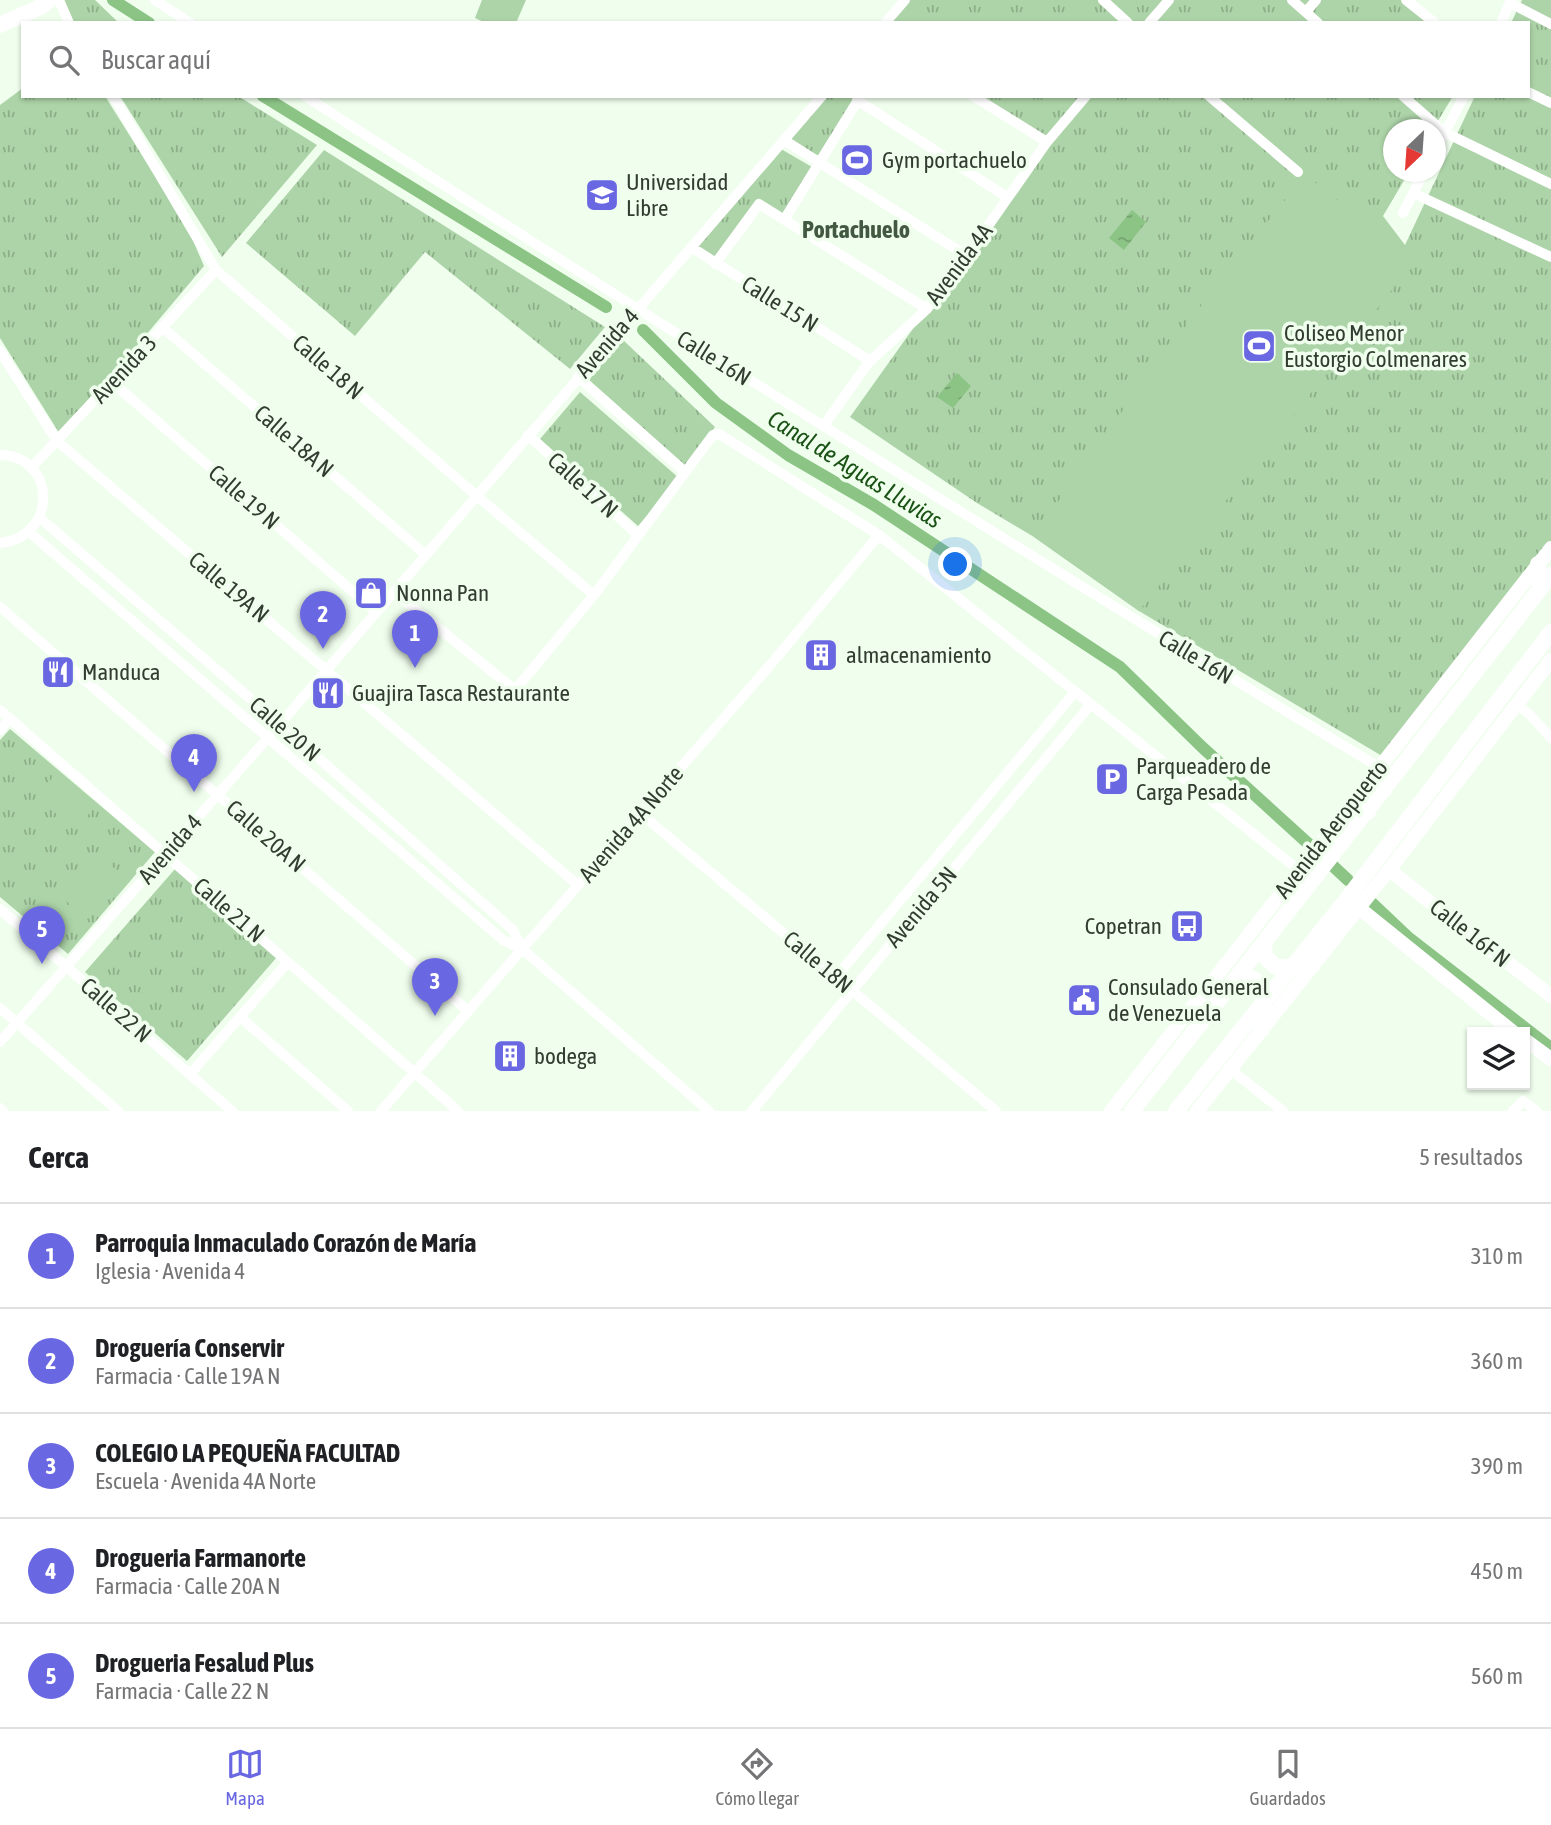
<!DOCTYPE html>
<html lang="es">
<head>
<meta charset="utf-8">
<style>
	:root { --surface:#fff; --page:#f2f2f2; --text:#202124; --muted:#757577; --line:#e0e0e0; --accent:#6967e1 }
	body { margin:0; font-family:"Asap Condensed",sans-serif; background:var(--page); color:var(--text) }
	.controls { position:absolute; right:21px; bottom:21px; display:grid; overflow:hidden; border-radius:0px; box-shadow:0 2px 5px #0004 }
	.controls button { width:63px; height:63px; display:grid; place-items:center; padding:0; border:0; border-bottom:2px solid var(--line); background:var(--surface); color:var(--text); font:35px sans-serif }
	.compass { position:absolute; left:1383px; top:119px; width:63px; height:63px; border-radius:50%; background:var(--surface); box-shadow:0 2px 5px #0004; rotate:205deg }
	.you { position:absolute; left:956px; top:565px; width:24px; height:24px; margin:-18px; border:5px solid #fff; border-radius:50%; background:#1a73e8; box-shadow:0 0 0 10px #1a73e833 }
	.badge { display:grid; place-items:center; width:46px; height:46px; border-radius:50%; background:var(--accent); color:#fff; font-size:23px; font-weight:700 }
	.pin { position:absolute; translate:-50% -58px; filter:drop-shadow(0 2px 4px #0008) }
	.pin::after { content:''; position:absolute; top:37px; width:24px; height:21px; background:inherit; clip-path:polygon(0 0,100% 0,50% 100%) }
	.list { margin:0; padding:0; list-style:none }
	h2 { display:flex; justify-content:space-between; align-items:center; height:91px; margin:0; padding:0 28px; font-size:30px }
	h2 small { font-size:23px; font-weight:400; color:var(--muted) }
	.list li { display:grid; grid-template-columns:46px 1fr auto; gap:21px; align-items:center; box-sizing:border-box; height:105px; padding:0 28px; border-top:2px solid var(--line) }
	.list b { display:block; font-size:26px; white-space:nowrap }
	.list p { margin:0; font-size:23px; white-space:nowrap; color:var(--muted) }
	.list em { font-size:23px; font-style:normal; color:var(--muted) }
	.icon { flex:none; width:38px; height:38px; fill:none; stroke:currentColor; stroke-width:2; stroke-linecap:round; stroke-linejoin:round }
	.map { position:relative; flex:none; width:1551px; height:1111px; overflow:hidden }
	.search { position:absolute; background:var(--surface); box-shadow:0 2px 5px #0004; left:21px; right:21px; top:21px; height:77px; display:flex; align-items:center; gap:18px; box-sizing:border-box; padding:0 24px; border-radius:0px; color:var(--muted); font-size:26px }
	.sheet { height:616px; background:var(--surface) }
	nav { display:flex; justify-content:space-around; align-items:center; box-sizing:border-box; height:98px; border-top:2px solid var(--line); background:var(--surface); font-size:19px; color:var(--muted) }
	nav a { display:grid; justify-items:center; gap:4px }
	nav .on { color:var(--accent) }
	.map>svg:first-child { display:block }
</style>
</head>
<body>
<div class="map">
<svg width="1551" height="1111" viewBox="0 0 1551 1111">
	<defs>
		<pattern id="grass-tufts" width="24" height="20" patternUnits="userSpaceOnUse" patternTransform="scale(1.75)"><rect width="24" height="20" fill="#add4a8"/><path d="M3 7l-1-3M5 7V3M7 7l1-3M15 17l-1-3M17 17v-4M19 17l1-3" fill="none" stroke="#8dad89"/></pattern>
		<pattern id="water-ripples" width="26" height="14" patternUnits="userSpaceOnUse" patternTransform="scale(1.75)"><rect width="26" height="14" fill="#8cc486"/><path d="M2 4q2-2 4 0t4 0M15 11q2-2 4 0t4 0" fill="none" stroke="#73a06e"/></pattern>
	</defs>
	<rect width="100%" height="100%" fill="#effeed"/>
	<path fill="url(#grass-tufts)" d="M64,0H95L119,23H73Z
		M905,0H1409L1436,23H885Z
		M1522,0H1551V544L1387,759L1139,611L1034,537L977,503L850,417L1046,142L974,96H1453L1433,129L1394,130V172H1409L1383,216L1405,245L1475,96H1528V23H1511Z
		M23,88V96H105L188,229L204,266L61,436L0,338V105Z
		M120,96H238L317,145L222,257Z
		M827,96H856L816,160L787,143Z
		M781,149L812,167L780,219L755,205L712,262L693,250Z
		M324,150L605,327L570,369L425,252L355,336L246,243Z
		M622,339L715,427L686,466L589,380Z
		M580,392L679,478L638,526L540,439Z
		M10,729L155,852L68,954L0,897V740Z
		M175,869L277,957L187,1061L85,972Z"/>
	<path fill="#add4a8" d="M482,0H526L516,23H486L475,18Z
		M1306,175L1414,262L1139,611L1034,537C1119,412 1209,291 1306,175Z
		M58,772L96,806L74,830L36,795Z
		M98,855L124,876L88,919L62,898Z"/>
	<path fill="url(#water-ripples)" d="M1132,210L1146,222L1124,250L1109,238Z
		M957,373L971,386L953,408L937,397Z"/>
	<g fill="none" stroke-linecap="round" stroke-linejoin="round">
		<path stroke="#8cc486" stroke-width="12" d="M113,0L149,23
			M263,96L606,307
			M643,330L716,403L788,455L874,505L1120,667L1202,747L1312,847
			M1333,866L1348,880
			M1372,903L1409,938L1551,1048"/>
		<path stroke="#fff" stroke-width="10" d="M59,0L69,23
			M155,0L190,23
			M1103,0L1128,23
			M1292,0L1318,23
			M1406,0L1435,23
			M1510,3L1551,24
			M1306,12L1316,0
			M885,23L905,0
			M1149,23L1169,0
			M1501,23L1511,0
			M1528,92L1551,103
			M113,96L216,270L477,496L594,595
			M305,96C660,325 1017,550 1379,767
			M973,96L1047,142
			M1209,96L1298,172
			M1403,96L1444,132L1551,184
			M857,100L1007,197
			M784,140L967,256
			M1436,149L1464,96
			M1413,193L1551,257
			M1403,213L1424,172
			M784,220L860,97
			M691,247L870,361
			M715,264L759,204L927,309
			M162,327L426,555
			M0,351L57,441L578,885
			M578,377L685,472
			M112,382L376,612
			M824,425L870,361L927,309L967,256L1047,142L1086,96
			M528,435L638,535
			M0,455C56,455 59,537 0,543
			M31,468L216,270
			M40,518L280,724L513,930L522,949
			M29,532L503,940L522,949L709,1111
			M394,592L515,690L594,595L713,435L719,434L879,535L1300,871
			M0,607L468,1011
			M1517,704L1530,715L1551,738
			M0,710L458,1111
			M0,730L10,718
			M640,813L996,1111
			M0,909L232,1111
			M836,977L1075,692
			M0,1008L118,1111
			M240,1017L348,1111
			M0,1042L280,724L822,96
			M1230,1069L1283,1111
			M190,1074L288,962
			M0,1108L3,1111
			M381,1111L771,664L879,535
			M752,1111L1091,704
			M1513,1111L1523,1101L1537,1111"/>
		<path stroke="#fff" stroke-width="14" d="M1389,870L1551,996
			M1359,908L1513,1032
			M1525,1040L1551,1059
			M1111,1111L1551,548
			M1197,1111L1389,870L1551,660"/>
		<path stroke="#fff" stroke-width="16" d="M0,25L38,8L50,0
			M1538,564L1540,588
			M1368,812L1362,791L1384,790
			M1264,942L1265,957L1276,967L1312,966
			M1233,983C1270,963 1263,1008 1262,1029
			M1132,1111L1551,575
			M1176,1111L1343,904L1551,632"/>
	</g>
	<defs>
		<g id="stadium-square" transform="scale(1.75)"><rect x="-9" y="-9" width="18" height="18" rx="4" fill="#6967e1" stroke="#effeed"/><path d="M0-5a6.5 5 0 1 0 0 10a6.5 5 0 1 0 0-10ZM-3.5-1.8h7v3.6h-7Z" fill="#fff"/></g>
		<g id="university-square" transform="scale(1.75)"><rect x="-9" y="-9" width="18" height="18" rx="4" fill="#6967e1" stroke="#effeed"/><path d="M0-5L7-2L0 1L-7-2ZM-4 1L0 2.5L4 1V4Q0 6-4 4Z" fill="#fff"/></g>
		<g id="shop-square" transform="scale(1.75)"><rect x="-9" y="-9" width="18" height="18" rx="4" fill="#6967e1" stroke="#effeed"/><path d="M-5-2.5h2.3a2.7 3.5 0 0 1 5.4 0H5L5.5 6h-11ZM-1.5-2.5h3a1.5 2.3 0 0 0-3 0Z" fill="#fff"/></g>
		<g id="building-square" transform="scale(1.75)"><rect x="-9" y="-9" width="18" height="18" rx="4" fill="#6967e1" stroke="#effeed"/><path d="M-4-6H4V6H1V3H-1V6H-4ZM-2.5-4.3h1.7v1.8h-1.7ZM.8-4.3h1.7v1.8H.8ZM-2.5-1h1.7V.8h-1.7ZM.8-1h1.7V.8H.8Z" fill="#fff"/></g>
		<g id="restaurant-square" transform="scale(1.75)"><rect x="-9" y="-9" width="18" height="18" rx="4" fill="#6967e1" stroke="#effeed"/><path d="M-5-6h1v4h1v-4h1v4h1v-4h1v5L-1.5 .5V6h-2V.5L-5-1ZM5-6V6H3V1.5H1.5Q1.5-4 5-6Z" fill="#fff"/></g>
		<g id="parking-square" transform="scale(1.75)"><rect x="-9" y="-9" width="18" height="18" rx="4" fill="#6967e1" stroke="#effeed"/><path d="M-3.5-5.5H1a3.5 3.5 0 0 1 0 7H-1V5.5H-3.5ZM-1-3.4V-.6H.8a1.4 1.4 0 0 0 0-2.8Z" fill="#fff"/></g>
		<g id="bus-square" transform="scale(1.75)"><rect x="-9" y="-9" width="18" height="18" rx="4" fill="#6967e1" stroke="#effeed"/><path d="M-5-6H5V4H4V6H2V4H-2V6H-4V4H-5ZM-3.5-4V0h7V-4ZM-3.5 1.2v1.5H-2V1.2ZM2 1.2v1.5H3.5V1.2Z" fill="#fff"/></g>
		<g id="civic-square" transform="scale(1.75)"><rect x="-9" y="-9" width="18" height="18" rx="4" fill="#6967e1" stroke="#effeed"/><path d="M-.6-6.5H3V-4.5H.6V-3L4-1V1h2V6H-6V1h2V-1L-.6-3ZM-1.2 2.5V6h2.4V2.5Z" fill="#fff"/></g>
	</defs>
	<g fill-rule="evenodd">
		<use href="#stadium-square" x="857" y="160"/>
		<use href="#university-square" x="602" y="195"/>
		<use href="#stadium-square" x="1259" y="346"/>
		<use href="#shop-square" x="371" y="593"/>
		<use href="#building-square" x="821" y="655"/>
		<use href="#restaurant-square" x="58" y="672"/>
		<use href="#restaurant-square" x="328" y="693"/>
		<use href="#parking-square" x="1112" y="779"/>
		<use href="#bus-square" x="1187" y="926"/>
		<use href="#civic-square" x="1084" y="1000"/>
		<use href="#building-square" x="510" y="1056"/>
	</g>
	<g text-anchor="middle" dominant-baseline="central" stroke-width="7" stroke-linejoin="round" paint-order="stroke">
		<g font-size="23" fill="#333c31" stroke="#effeed" text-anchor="start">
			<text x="882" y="160">Gym portachuelo</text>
			<text x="626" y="182">Universidad<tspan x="626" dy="26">Libre</tspan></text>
			<text x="1284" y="333">Coliseo Menor<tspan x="1284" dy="26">Eustorgio Colmenares</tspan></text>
			<text x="396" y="593">Nonna Pan</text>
			<text x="846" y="655">almacenamiento</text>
			<text x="82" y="672">Manduca</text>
			<text x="352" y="693">Guajira Tasca Restaurante</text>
			<text x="1136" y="766">Parqueadero de<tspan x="1136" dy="26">Carga Pesada</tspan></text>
			<text x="1162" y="926" text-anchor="end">Copetran</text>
			<text x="1108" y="987">Consulado General<tspan x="1108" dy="26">de Venezuela</tspan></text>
			<text x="534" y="1056">bodega</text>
		</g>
		<g font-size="23" fill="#333c31" stroke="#effeed">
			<text transform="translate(959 264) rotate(-53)">Avenida 4A</text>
			<text transform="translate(780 304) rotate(32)">Calle 15 N</text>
			<text transform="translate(607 343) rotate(-49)">Avenida 4</text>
			<text transform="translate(714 358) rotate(32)">Calle 16N</text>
			<text transform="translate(328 367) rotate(41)">Calle 18 N</text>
			<text transform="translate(124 369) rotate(-47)">Avenida 3</text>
			<text transform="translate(294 441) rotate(41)">Calle 18A N</text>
			<text transform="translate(583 485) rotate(42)">Calle 17 N</text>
			<text transform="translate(244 497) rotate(41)">Calle 19 N</text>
			<text transform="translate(229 587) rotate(40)">Calle 19A N</text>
			<text transform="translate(1196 657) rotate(31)">Calle 16N</text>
			<text transform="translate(285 729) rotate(41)">Calle 20 N</text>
			<text transform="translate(631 824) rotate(-49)">Avenida 4A Norte</text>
			<text transform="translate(1331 829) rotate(-52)">Avenida Aeropuerto</text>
			<text transform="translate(266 836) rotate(41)">Calle 20A N</text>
			<text transform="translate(170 849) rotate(-49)">Avenida 4</text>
			<text transform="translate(921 907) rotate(-50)">Avenida 5N</text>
			<text transform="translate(229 910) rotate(41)">Calle 21 N</text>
			<text transform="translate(1470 933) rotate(38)">Calle 16F N</text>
			<text transform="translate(818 962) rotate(40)">Calle 18N</text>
			<text transform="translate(116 1010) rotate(41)">Calle 22 N</text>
		</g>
		<g font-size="24" font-weight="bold" fill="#425840" stroke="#effeed">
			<text x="856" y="229">Portachuelo</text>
		</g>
		<g font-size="24" font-style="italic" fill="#1a5216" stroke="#effeed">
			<text transform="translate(855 469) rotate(32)">Canal de Aguas Lluvias</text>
		</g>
	</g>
</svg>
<div class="controls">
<button><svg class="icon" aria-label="layers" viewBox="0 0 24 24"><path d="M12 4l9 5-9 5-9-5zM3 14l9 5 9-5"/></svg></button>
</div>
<svg class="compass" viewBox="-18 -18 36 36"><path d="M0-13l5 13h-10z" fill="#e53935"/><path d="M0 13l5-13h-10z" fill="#757577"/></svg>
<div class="you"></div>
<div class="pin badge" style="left:415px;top:668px">1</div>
<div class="pin badge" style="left:323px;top:649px">2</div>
<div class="pin badge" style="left:435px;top:1016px">3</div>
<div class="pin badge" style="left:194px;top:792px">4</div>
<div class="pin badge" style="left:42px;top:964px">5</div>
<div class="search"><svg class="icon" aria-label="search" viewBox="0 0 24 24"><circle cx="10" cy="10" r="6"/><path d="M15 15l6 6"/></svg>Buscar aquí</div>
</div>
<section class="sheet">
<h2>Cerca<small>5 resultados</small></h2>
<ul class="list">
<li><span class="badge">1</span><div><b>Parroquia Inmaculado Corazón de María</b><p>Iglesia · Avenida 4</p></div><em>310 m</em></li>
<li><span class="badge">2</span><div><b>Droguería Conservir</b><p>Farmacia · Calle 19A N</p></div><em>360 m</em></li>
<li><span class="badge">3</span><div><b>COLEGIO LA PEQUEÑA FACULTAD</b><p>Escuela · Avenida 4A Norte</p></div><em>390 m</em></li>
<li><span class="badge">4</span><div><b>Drogueria Farmanorte</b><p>Farmacia · Calle 20A N</p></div><em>450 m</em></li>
<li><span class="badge">5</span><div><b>Drogueria Fesalud Plus</b><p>Farmacia · Calle 22 N</p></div><em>560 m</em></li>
</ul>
</section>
<nav>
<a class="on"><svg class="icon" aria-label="map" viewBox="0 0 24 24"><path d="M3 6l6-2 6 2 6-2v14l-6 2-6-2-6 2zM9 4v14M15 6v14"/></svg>Mapa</a>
<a><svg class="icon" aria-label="directions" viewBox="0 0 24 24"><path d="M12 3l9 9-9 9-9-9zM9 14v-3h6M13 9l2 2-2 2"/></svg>Cómo llegar</a>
<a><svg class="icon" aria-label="saved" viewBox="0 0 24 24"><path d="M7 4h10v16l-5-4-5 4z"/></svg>Guardados</a>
</nav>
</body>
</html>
